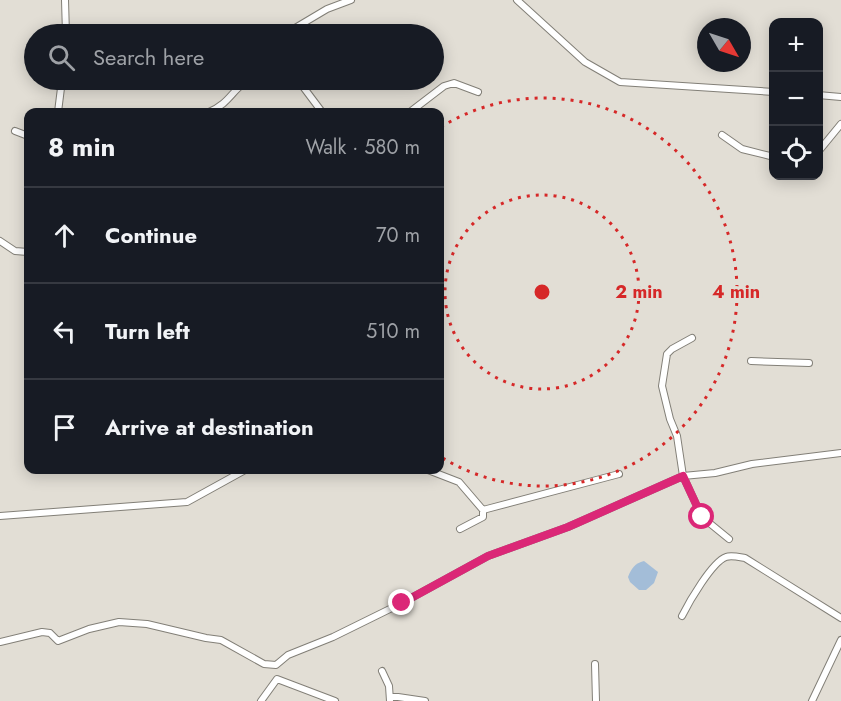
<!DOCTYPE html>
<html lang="en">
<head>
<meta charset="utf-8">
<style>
	:root { --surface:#171b24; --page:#242831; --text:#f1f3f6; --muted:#9ea1a6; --line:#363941 }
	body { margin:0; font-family:Jost,sans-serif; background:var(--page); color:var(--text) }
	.controls { position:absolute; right:18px; top:18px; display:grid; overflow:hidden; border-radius:12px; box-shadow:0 3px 15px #0003 }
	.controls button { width:54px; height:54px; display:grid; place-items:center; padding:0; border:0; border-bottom:2px solid var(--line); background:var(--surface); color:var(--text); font:30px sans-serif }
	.compass { position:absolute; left:697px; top:18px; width:54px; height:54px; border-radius:50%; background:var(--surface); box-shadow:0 3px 15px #0003; rotate:129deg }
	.stop { position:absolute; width:18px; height:18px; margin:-14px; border:4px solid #db2777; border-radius:50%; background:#fff }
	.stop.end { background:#db2777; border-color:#fff; box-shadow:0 2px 6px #0008 }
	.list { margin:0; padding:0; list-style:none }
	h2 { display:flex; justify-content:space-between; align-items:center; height:78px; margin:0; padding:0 24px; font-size:26px }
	h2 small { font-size:20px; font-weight:400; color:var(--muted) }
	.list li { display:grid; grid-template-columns:39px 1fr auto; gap:18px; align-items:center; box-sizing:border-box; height:96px; padding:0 24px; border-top:2px solid var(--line) }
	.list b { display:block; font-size:22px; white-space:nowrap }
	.list em { font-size:20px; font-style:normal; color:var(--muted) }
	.icon { flex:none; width:33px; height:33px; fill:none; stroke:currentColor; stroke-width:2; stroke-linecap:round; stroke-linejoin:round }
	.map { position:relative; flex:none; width:841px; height:701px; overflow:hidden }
	.search { position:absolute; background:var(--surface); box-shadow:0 3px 15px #0003; left:24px; top:24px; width:420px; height:66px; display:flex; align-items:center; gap:15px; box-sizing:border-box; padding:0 21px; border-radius:33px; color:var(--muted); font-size:22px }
	.panel { position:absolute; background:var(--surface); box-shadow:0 3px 15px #0003; left:24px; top:108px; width:420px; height:366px; border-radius:12px }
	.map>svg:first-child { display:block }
</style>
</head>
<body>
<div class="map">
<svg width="841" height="701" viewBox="0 0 841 701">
	<rect width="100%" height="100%" fill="#e2ded5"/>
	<path fill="#a3bdd8" d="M644,561L658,572L654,583L646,590H639L630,582L628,577C631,569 635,563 644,561Z"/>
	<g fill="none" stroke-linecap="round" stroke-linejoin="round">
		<g stroke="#827f77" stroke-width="8">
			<path id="minor" d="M65,0L66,34
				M517,0L585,62L620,82L774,92
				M285,34L327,9L351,0
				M298,80L322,112
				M818,95L841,97
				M58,112L62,80
				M209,112C230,103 231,91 248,80
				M410,112L444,86L454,83L478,92
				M15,131L28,136
				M722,135L742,149L774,157
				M818,152L841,124
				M0,241L15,251L28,252
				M692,338L672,349L667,354L662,386L670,419L677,436L683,476L702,517L729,539
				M751,361L809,363
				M428,470L459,482L483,510
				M0,516L187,502L245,470
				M460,529L483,517V510L619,474
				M682,616C689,602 712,562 726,557C731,555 739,557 745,558L841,618
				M0,642L42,632L50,633L58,641L89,629L119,622L147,624L206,638L221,640L264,664L276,665L288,655L333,637L402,603L488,556L568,527L683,476L715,473L752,464L841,453
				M595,664L596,701
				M382,671L389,686L390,701
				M390,697H398L425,701
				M261,701L277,679L335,701
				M812,701L841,640"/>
		</g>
		<use href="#minor" stroke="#fff" stroke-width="6"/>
	</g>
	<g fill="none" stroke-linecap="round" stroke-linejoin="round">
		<path stroke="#db2777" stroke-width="8" d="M402,603L488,556L568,527L683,476L702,517"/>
	</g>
	<g fill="none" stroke="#d62828" stroke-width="3" stroke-dasharray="3 6">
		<circle cx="542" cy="292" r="97"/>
		<path d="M441 127A194 194 0 1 1 441 457"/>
	</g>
	<circle cx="542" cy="292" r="9" fill="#d62828" stroke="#e2ded5" stroke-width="3"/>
	<g font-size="18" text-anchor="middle" font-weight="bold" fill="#d62828" stroke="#e2ded5" stroke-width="6" stroke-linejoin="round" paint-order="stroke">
		<text x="639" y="298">2 min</text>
		<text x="736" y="298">4 min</text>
	</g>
</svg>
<div class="controls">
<button>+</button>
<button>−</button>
<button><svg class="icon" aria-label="locate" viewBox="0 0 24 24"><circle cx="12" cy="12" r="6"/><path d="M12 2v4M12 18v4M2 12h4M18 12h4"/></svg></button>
</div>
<svg class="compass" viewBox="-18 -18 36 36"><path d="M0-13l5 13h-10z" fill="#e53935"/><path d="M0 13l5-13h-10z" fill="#9ea1a6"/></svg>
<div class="stop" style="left:702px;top:517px"></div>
<div class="stop end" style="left:402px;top:603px"></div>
<div class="search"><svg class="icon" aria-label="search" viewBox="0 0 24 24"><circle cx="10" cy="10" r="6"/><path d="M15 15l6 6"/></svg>Search here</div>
<section class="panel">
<h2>8 min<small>Walk · 580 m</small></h2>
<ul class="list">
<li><svg class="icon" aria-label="ahead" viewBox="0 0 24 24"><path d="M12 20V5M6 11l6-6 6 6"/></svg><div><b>Continue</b></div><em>70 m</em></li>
<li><svg class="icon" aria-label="left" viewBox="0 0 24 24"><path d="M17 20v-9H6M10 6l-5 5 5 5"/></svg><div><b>Turn left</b></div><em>510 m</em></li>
<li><svg class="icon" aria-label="arrive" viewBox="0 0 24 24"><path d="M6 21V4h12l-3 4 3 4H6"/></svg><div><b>Arrive at destination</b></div></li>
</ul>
</section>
</div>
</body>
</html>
